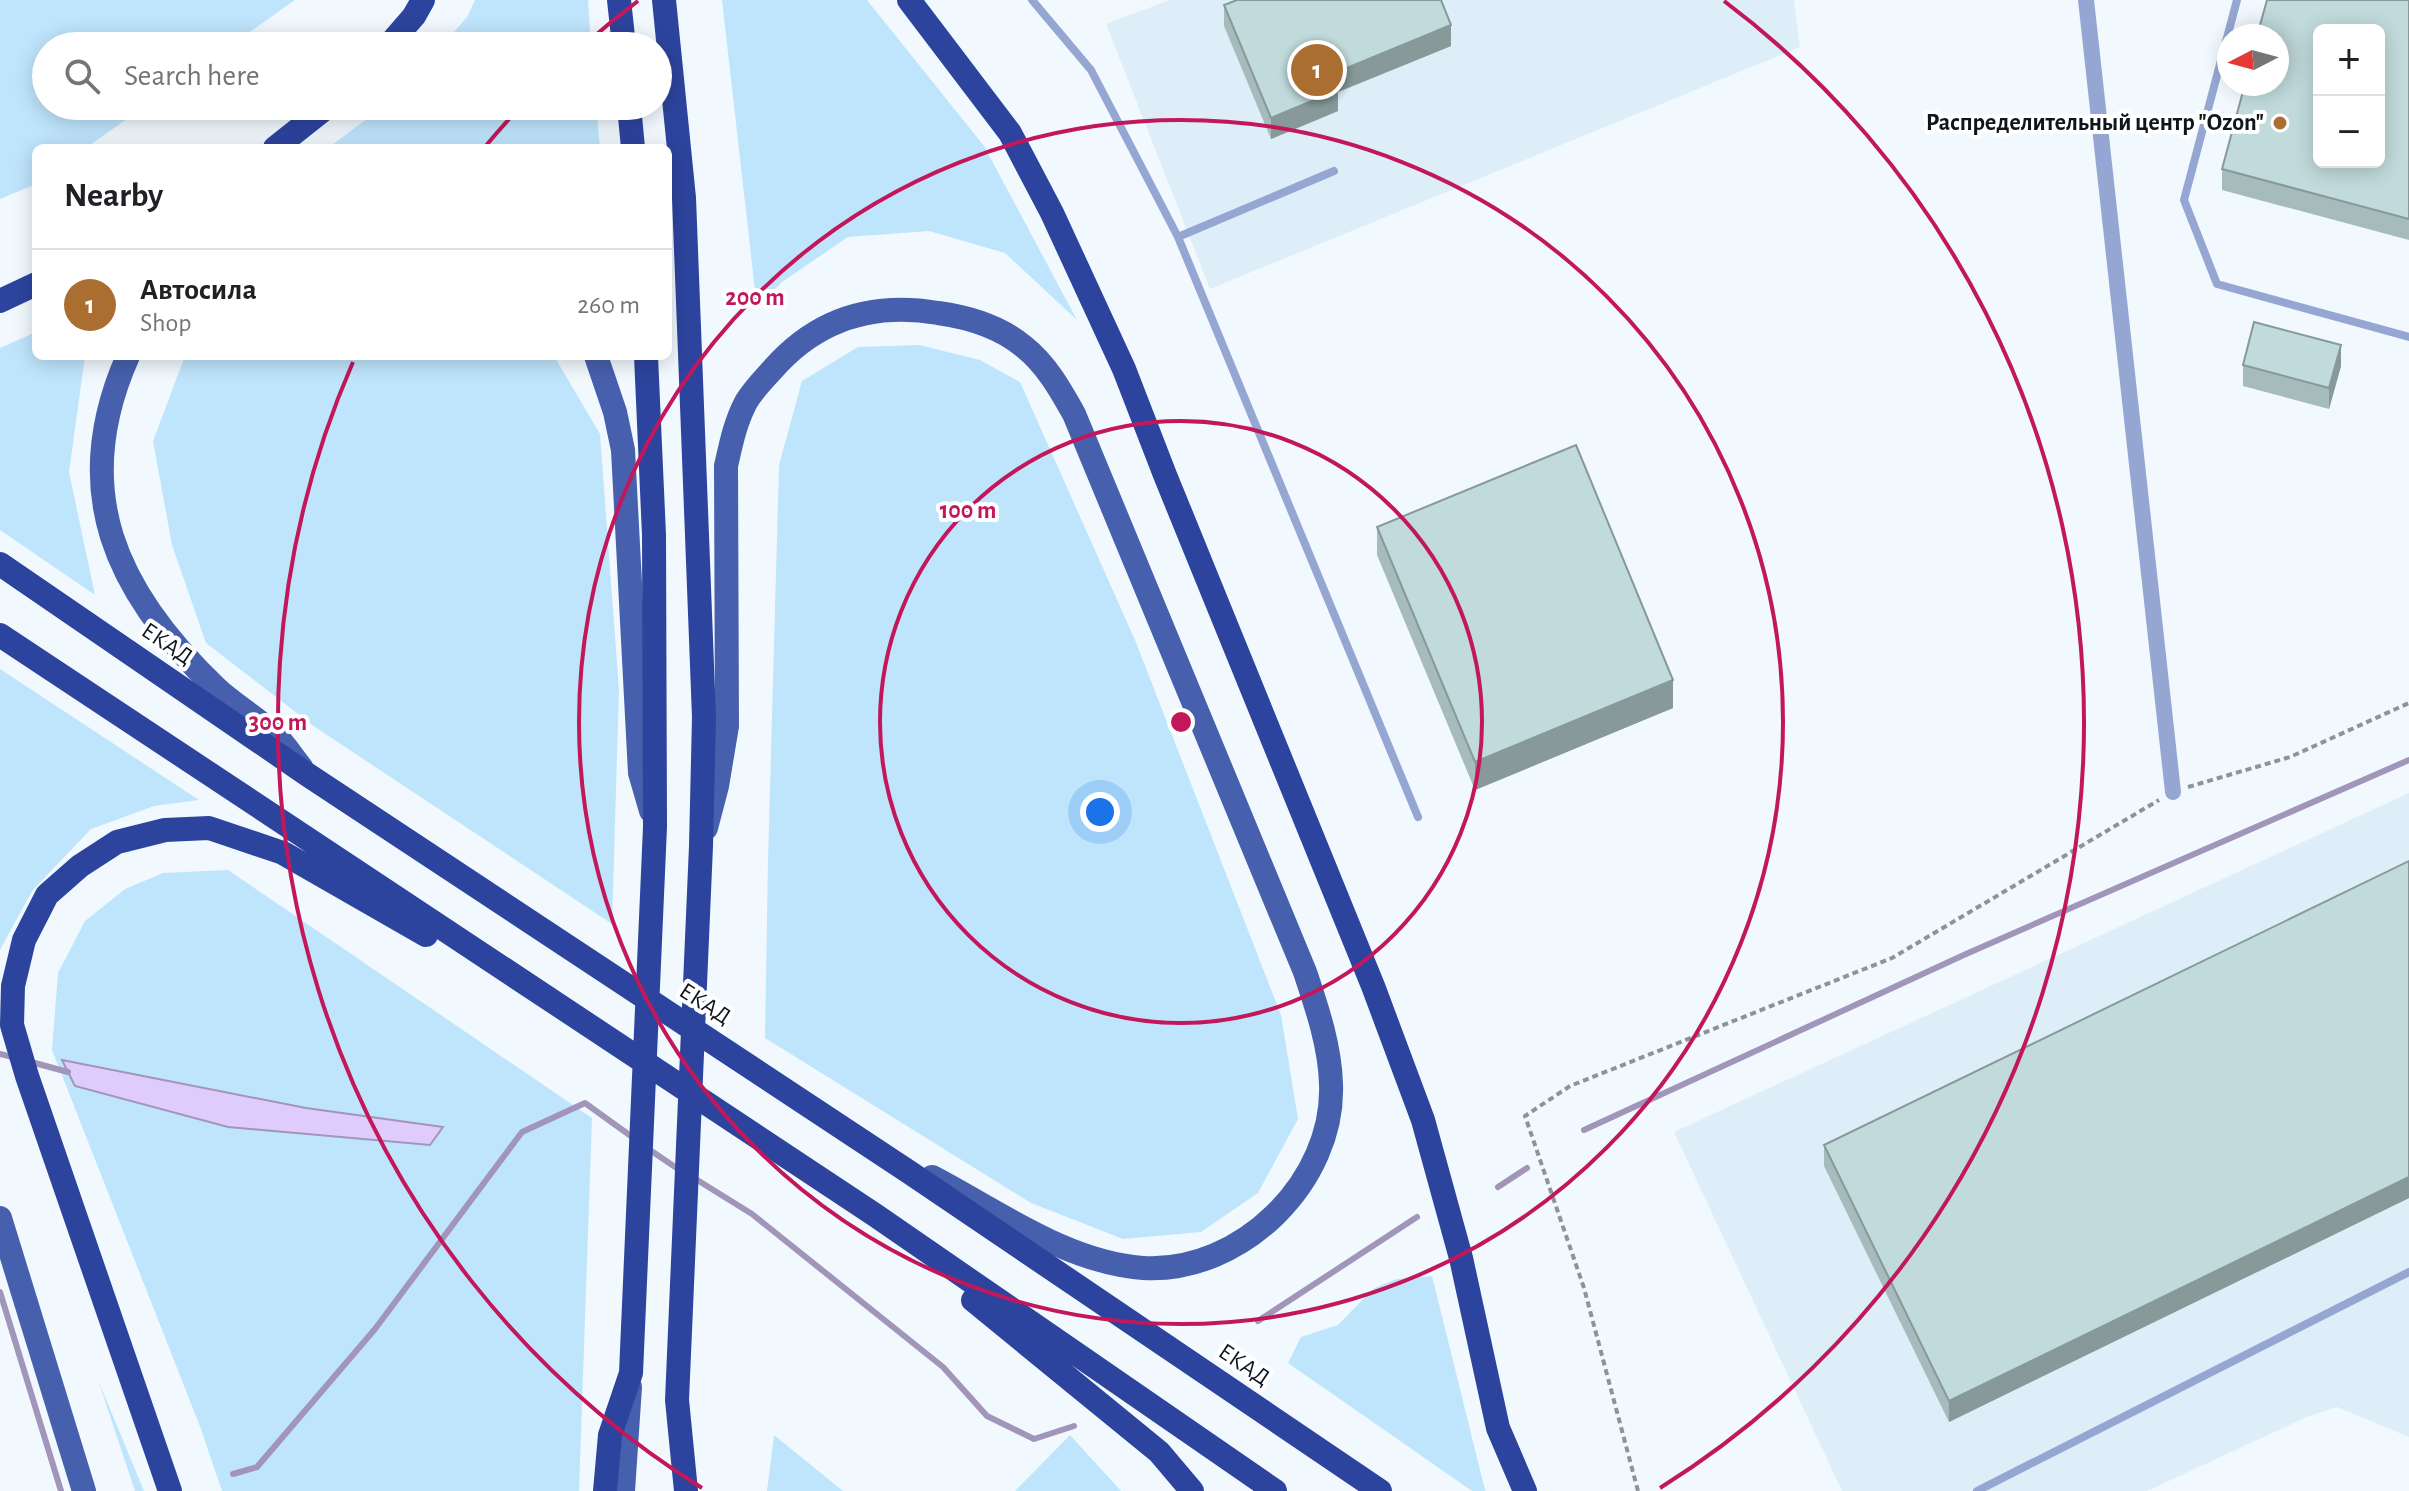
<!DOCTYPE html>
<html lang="en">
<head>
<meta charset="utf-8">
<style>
	:root { --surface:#fff; --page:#f6f6f6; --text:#202124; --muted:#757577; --line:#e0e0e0; --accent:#aa6e30 }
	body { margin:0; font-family:"Alegreya Sans",sans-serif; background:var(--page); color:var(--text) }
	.controls { position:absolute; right:24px; top:24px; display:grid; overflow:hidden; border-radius:12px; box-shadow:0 4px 20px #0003 }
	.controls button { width:72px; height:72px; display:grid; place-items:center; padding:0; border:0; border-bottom:2px solid var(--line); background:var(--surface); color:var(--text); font:40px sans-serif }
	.compass { position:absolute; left:2217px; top:24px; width:72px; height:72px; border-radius:50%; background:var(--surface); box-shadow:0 4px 20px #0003; rotate:264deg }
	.you { position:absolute; left:1100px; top:812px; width:28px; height:28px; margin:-20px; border:6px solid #fff; border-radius:50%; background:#1a73e8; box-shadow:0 0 0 12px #1a73e833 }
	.badge { display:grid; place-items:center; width:52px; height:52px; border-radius:50%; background:var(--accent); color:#fff; font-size:26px; font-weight:700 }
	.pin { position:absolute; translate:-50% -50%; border:4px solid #fff; box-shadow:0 2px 8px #0006 }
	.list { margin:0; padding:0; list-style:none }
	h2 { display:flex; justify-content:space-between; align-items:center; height:104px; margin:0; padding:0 32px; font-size:34px }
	h2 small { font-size:26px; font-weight:400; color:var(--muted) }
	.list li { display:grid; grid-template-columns:52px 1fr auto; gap:24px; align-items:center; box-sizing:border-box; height:112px; padding:0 32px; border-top:2px solid var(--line) }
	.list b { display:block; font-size:30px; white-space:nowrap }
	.list p { margin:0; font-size:26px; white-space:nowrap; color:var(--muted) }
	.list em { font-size:26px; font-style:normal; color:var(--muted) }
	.icon { flex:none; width:44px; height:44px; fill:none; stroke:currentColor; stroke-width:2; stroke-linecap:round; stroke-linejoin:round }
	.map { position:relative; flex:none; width:2409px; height:1491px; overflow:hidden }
	.search { position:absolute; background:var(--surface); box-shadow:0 4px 20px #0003; left:32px; top:32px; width:640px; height:88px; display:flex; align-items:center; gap:20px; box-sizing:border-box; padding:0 28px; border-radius:44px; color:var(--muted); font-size:30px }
	.panel { position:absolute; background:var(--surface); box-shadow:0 4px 20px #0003; left:32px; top:144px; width:640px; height:216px; border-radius:12px }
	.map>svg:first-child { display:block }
</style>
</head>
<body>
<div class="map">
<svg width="2409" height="1491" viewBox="0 0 2409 1491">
	<rect width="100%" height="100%" fill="#f1f9fe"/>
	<path fill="#ddeef8" d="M1170,0H1794L1800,47L1210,289L1106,24Z
		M2409,793V1437L2337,1407L2309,1416L2147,1491H1842L1674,1132Z"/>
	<path fill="#bfe5fc" d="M0,0H295L230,46H46V106H145L86,148H36V184L0,199Z
		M475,0H588L591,46H442L467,17Z
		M722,0H867L984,146L1077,320L1005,253L929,231L848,237L782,282L757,308Z
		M384,106H596L600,148H328Z
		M36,332V356H85L69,472L95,595L0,530V348Z
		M919,345L980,360L1020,382L1135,640L1281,1015L1298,1119L1258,1193L1201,1232L1123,1239L1031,1203L765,1038L768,861L779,465L802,381L858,347Z
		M185,356H554L600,434L619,690L612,924L315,727L206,643L172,545L153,441Z
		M0,669L199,800L154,806L91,829L32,891L0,950Z
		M228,870L592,1118L579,1491H222L201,1429L52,1050L58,973L85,921L125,889L163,873Z
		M1432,1276L1485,1490L1486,1491H1472L1288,1363L1301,1337L1338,1325L1374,1288L1397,1279Z
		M98,1380L144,1491H135Z
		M774,1435L843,1491H767Z
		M1070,1435L1121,1491H1015Z"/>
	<path fill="#dfccfd" stroke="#a195b9" stroke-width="2" d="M62,1060L306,1108L443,1127L430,1145L228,1127L75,1086Z"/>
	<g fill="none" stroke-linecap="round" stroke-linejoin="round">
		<path stroke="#a195b9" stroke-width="6" d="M0,1054L16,1058
			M31,1062L68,1072
			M1584,1130L1966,954L2409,760
			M647,1148L681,1171
			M694,1178L752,1214L943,1367L987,1416L1034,1439L1074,1426
			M1498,1187L1527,1168
			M0,1292L61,1491
			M1258,1321L1417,1217
			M233,1474L257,1467L375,1329L522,1132L585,1103L635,1139"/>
		<path stroke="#8c9499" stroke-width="4" stroke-dasharray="6 4" stroke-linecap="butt" d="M2188,787L2290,757L2409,703
			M1638,1491L1584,1288L1525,1116L1570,1086L1892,958L2159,800"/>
		<path stroke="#95a6d2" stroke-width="8" d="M1032,0L1091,70L1178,237L1418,817
			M2237,0L2184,200L2217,284L2409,337
			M1178,237L1334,171
			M1977,1491L2409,1272"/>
		<path stroke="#95a6d2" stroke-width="16" d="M2086,0L2173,792"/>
		<path stroke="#4760ad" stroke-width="24" d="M128,356C68,491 116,592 216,688C234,705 256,717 274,734C284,743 292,756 301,767
			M596,356L615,412L623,450L640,773L651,811
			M706,828L717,786L727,726L726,466C731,444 735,423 746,402C753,390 764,379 773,369C817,319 873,302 938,313C967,317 1000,327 1023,346C1046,364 1060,389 1074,414L1305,972C1317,1008 1330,1046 1331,1084C1335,1181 1241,1274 1143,1268C1066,1262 999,1212 932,1177
			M0,1218L84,1491
			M623,1491L630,1387"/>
		<path stroke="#2d449e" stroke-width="24" d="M619,0L624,46
			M664,0L684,198L704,717L701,846L677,1400L686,1491
			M909,0L1010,133L1052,213L1124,369L1165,475L1373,986L1423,1120L1461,1258L1498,1428L1525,1491
			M388,46L414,16L423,0
			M629,106L633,148
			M275,148L328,106
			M0,301L36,284
			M0,564L308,775L909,1172L1380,1491
			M0,635L875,1215L1275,1491
			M973,1300L1159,1452L1192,1491
			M170,1491L27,1076L12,1025L13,986L24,940L47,895L80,866L117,842L165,830L209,828L283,853L426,935
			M605,1491L610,1435L631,1373L655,827L654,535L646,356"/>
	</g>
	<path fill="#a6bbbc" d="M2409,0V240L2222,190V169Z
		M1224,5L1451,46L1338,92V111L1271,139L1224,26Z
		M2243,365L2341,366L2329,409L2243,386Z
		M1377,527L1673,708L1475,790L1377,555Z
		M2409,861V1198L1949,1422L1824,1166V1145Z"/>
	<path fill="#879999" d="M1451,25V46L1338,92V111L1271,139V118L1332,74Z
		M2341,345V366L2329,409V388Z
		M1673,680V708L1475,790V762Z
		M2409,1177V1198L1949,1422V1401Z"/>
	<path fill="#c1dadb" stroke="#879999" stroke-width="2" fill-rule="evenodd" d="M1237,0H1441L1451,25L1332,74L1338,90L1271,118L1224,5Z
		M2267,0H2409V219L2222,169L2245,84H2277V36H2257ZM2319,30H2379V162H2319Z
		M2254,322L2341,345L2329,388L2243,365Z
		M1576,445L1673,680L1475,762L1377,527Z
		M2409,861V1177L1949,1401L1824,1145Z"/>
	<g fill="none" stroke="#c2185b" stroke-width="4">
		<circle cx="1181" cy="722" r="301"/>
		<circle cx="1181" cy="722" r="602"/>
		<path d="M702 1488A903 903 0 0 1 353 362M484 148A903 903 0 0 1 521 106M583 46A903 903 0 0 1 638 1M1724 1A903 903 0 0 1 1660 1488"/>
	</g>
	<circle fill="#aa6e30" stroke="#fff" stroke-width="3" cx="2280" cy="123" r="8"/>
	<g text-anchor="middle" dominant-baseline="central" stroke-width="8" stroke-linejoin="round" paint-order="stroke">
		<g font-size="24" font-weight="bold" fill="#0f161b" stroke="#fff" text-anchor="end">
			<text x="2264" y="123">Распределительный центр "Ozon"</text>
		</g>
		<g font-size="24" fill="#0f161b" stroke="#fff">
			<text transform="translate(167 644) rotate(34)">ЕКАД</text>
			<text transform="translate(705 1004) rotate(33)">ЕКАД</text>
			<text transform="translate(1244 1365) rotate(34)">ЕКАД</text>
		</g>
	</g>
	<circle cx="1181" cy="722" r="12" fill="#c2185b" stroke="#fff" stroke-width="4"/>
	<g font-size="24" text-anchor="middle" font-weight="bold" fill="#c2185b" stroke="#fff" stroke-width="8" stroke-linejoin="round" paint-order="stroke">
		<text x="755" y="305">200 m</text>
		<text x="968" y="518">100 m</text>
		<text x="278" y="730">300 m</text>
	</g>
</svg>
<div class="controls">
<button>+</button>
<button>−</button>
</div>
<svg class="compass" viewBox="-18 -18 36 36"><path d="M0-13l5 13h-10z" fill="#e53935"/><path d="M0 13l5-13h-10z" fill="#757577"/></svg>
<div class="you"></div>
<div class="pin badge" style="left:1317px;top:70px">1</div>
<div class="search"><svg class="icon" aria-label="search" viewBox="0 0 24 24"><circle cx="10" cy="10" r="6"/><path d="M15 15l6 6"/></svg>Search here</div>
<section class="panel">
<h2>Nearby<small></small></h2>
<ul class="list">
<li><span class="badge">1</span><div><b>Автосила</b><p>Shop</p></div><em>260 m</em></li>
</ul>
</section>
</div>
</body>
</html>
